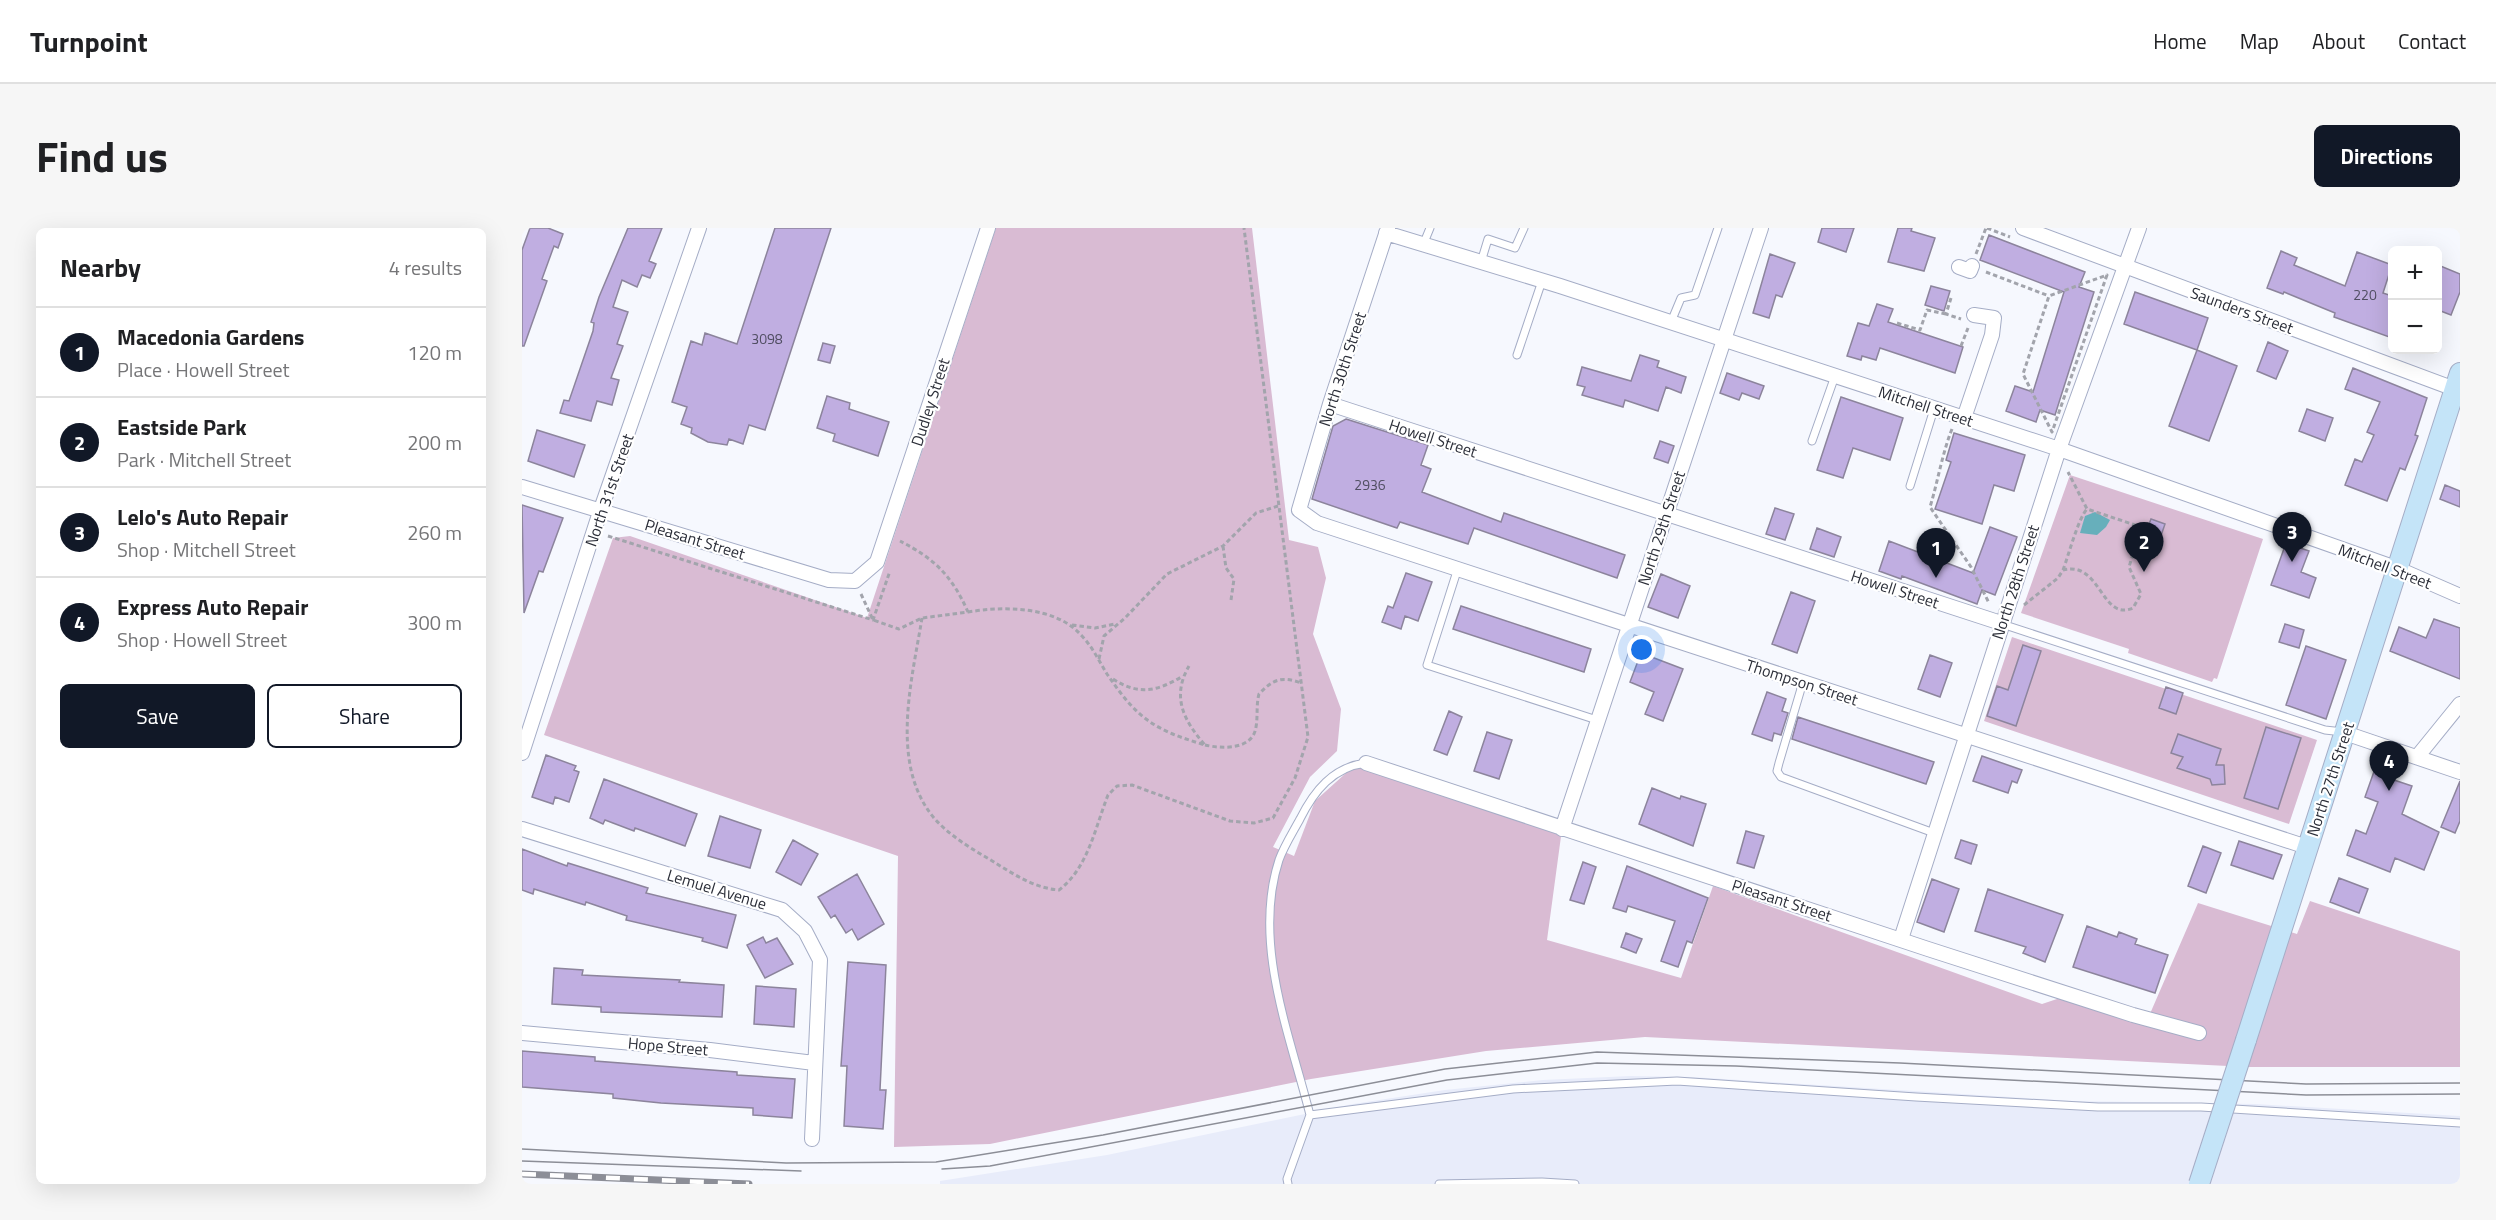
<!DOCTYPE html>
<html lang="en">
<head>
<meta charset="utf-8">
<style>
	:root { --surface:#fff; --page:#f6f6f6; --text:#202124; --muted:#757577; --line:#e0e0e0; --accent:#111827 }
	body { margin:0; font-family:"Titillium Web",sans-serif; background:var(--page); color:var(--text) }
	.controls { position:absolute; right:18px; top:18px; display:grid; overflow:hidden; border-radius:9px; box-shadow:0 6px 24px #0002 }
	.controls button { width:54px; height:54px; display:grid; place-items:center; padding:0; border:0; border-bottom:2px solid var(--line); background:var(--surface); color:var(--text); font:30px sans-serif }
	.you { position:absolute; left:1120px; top:422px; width:21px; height:21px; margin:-15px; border:4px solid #fff; border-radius:50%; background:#1a73e8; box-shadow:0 0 0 9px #1a73e833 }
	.badge { display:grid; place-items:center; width:39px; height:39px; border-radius:50%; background:var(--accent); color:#fff; font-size:20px; font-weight:700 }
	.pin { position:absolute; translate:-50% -50px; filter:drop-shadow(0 2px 3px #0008) }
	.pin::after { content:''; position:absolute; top:32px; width:21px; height:18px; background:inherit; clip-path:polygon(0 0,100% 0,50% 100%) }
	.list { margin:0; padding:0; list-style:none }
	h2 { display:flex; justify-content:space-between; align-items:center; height:78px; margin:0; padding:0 24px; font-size:26px }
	h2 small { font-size:20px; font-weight:400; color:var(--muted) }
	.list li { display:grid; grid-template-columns:39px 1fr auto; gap:18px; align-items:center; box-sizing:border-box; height:90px; padding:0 24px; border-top:2px solid var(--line) }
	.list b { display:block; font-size:22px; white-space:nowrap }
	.list p { margin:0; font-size:20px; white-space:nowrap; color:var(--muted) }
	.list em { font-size:20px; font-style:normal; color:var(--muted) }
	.actions { display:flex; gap:12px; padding:18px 24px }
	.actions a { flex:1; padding:14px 0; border:2px solid var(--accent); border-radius:9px; text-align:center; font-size:21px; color:var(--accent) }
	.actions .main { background:var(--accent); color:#fff }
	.map { position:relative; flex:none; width:1938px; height:956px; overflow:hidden; border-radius:9px }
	header { display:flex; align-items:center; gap:36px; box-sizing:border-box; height:84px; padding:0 30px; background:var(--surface); border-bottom:2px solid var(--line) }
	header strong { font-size:28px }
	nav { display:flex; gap:33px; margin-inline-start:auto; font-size:21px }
	.intro { display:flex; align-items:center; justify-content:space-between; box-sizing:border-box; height:144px; padding:0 36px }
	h1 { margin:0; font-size:42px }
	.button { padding:15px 27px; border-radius:9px; background:var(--accent); color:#fff; font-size:21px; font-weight:700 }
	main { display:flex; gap:36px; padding:0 36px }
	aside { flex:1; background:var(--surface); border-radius:9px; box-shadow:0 6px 24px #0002 }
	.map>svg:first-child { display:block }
</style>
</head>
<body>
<header>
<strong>Turnpoint</strong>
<nav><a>Home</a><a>Map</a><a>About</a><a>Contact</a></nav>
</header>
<div class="intro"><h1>Find us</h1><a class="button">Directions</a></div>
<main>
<aside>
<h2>Nearby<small>4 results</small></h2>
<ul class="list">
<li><span class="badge">1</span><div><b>Macedonia Gardens</b><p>Place · Howell Street</p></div><em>120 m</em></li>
<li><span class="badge">2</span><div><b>Eastside Park</b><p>Park · Mitchell Street</p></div><em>200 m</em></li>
<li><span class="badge">3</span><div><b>Lelo's Auto Repair</b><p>Shop · Mitchell Street</p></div><em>260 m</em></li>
<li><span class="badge">4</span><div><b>Express Auto Repair</b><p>Shop · Howell Street</p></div><em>300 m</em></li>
</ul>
<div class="actions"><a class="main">Save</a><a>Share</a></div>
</aside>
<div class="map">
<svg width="1938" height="956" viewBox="0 0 1938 956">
	<rect width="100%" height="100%" fill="#f6f8fe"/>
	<path fill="#e8ecfa" d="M1109,848L1170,849L1551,873L1733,876L1938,888V956H418V953L585,927L831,876L923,862L1021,852Z"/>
	<path fill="#d9bbd3" d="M474,0H730L767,312L796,319L804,350L791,406L819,481L815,523L788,549L751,619L772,628L793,573L834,536L1040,601L1025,712L1159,750L1191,658L1520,776L1538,770L1624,795L1676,675L1775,706L1788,673L1938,723V839H1726L1123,809L964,823L789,851L468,916L372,919L376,628L22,507L91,310L108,308L345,390Z
		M1548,247L1741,311L1695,451L1692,450L1690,454L1606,425L1607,421L1499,385Z
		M1490,409L1795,512L1767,596L1462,493Z"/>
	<path fill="#67afbb" d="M1573,284L1588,292L1584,299L1575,307L1558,305L1563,288Z"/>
	<path fill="#c0aee1" stroke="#8c849c" stroke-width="1.5" d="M8,0H26L41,6L36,20L32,18L20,51L25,53L2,118H0V22Z
		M106,0H140L127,33L134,36L128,50L120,47L115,59L100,52L91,79L106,84L95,116L101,118L89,150L97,152L90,177L75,173L69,193L38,185L42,172L47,173L71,103L72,95L69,94L77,69Z
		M253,0H309L243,202L227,197L221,216L207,211L205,217L186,214L169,205L170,200L159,196L165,179L150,174L169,113L180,117L183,105L215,116Z
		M1300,0H1332L1324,24L1296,14Z
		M1376,0H1390L1389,3L1413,10L1402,43L1366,34Z
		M1467,7L1563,44L1557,59L1572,64L1533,187L1518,182L1514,194L1484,183L1493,158L1511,164L1542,64L1458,32Z
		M1759,23L1775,30L1772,37L1823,58L1835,24L1870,37L1861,65L1870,68V110L1812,89L1813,85L1762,64L1761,66L1745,60Z
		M1248,26L1273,35L1260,69L1254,67L1247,90L1231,85Z
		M1916,37L1938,46V64L1929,87L1916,82Z
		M1409,58L1428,63L1422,83L1403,77Z
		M1613,64L1686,90L1675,122L1602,96Z
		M1355,76L1371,81L1366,94L1441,119L1433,145L1358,120L1354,132L1340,128L1339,132L1325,128L1336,95L1347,98Z
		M1746,114L1766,123L1754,151L1735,143Z
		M301,115L313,118L308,135L296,132Z
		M1675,122L1715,138L1687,213L1647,198Z
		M1118,127L1137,133L1135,139L1164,149L1159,165L1144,159L1136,183L1103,172L1101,179L1060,167L1063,159L1055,157L1060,139L1109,153Z
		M1831,140L1905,170L1893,207L1896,208L1883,242L1878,240L1865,273L1823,257L1833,231L1840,234L1852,207L1845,204L1858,174L1823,161Z
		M1205,145L1242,158L1237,171L1220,165L1217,172L1198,165Z
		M305,168L328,175L327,181L367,194L356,228L311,213L313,206L295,200Z
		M1319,169L1381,190L1368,232L1331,220L1321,250L1295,242Z
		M1785,181L1811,190L1803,213L1777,203Z
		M824,191L906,217L899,237L909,241L900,264L979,294L982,285L1103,327L1095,350L952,300L946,316L878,294L875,300L790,271L811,198Z
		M15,202L63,217L52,249L6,233Z
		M1432,205L1503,227L1492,263L1472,257L1460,296L1413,281L1429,234L1424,232Z
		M1138,213L1152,218L1146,235L1132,230Z
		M1923,257L1938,263V279L1918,271Z
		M0,277L41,290L21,344L17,343L2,385Z
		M1253,280L1272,286L1263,312L1244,306Z
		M1629,291L1643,296L1633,325L1618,320Z
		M1468,299L1495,309L1473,367L1460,362L1455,376L1380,348L1379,351L1357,343L1367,313L1451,345Z
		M1295,300L1319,309L1312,329L1288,321Z
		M1764,315L1787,323L1779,344L1794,350L1787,370L1749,357Z
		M884,345L910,354L896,393L883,388L879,401L860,394L866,378L871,380Z
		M1139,346L1168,358L1156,390L1126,379Z
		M1269,364L1293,373L1275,425L1250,416Z
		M939,378L1069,421L1062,444L931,401Z
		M1912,391L1938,400V451L1868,423L1877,399L1904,410Z
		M1763,396L1782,402L1777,420L1757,414Z
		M1501,417L1519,423L1494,498L1465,488L1475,458L1486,462Z
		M1784,418L1824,432L1804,491L1764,477Z
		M1119,425L1161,441L1141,493L1123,486L1132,464L1108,454Z
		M1408,427L1430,435L1418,469L1396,461Z
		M1644,459L1661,465L1654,486L1637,480Z
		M1245,464L1264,471L1260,483L1266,485L1259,507L1252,505L1250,513L1230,506Z
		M927,483L940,489L925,527L912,522Z
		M1276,489L1412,534L1404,556L1270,511Z
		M1744,499L1779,510L1756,581L1722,570Z
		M965,504L990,512L977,551L952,543Z
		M1656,506L1699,521L1694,537H1702L1703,556L1690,557L1688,551L1655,540L1661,529L1649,525Z
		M24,527L54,538L52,542L57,544L47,574L33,569L31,576L10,569Z
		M1460,528L1500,542L1495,555L1490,553L1486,565L1451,553Z
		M1855,535L1872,541L1869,551L1890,558L1880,586L1917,604L1902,642L1873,630L1868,644L1825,627L1834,602L1844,606L1856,574L1843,569Z
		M82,551L175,586L163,618L113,600L112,603L83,592L81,596L68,590Z
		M1938,553V593L1933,605L1919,599Z
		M1130,560L1158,571L1159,568L1184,576L1171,618L1117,596Z
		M198,588L239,602L228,640L186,628Z
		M1224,603L1242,608L1232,640L1215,635Z
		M271,612L296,626L279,657L254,644Z
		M1439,612L1455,617L1449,636L1433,630Z
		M1717,613L1760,627L1751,651L1709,637Z
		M1681,618L1699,625L1684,665L1666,658Z
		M0,621L45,638L46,635L126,660L124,665L214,687L205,720L180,713L181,710L104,692L105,688L64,674L63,677L12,661L11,666L0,662Z
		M1061,634L1074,639L1062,676L1048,672Z
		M1105,638L1186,670L1170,715L1165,713L1156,739L1139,733L1153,693L1106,678L1104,684L1091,680Z
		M335,646L362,696L336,712L330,701L324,705L313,687L309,690L296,669Z
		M1817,650L1846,661L1837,685L1808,674Z
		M1410,651L1437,661L1422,704L1395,694Z
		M1466,661L1541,687L1523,734L1501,725L1504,719L1453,703Z
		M1565,698L1595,709L1597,704L1615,711L1613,716L1646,727L1633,765L1551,739Z
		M1104,705L1120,711L1114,725L1099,719Z
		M241,709L244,715L255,710L271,736L243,750L225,717Z
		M326,734L364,737L358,862H364L361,901L322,898L325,838H319Z
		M32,740L61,742L60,747L158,752L157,754L202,757L200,789L79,784V779L30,776Z
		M234,758L274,761L272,799L232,796Z
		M0,823L73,829V833L215,844V847L273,851L270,890L231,887V880L139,875L91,870V866L0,859Z"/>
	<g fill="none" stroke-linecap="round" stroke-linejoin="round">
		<g stroke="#a5adc6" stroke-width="9">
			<path id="lane" d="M901,17L908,0
				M959,34L966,11L993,20L1002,0
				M1149,94L1159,70L1173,67L1196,0
				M995,127L1020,53
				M1290,213L1313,148
				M1388,258L1412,181
				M936,340L905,437L1078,493
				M1480,396L1803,502L1821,504
				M1281,454L1257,535L1255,543L1259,549L1412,605
				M844,535C811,539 792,563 778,591C771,604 762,618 757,632C730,715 768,807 788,887L991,861L1155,853L1394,869L1576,879H1679L1938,895
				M766,956L765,951L788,887
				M917,956L1020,954L1053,956"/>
		</g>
		<g stroke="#a5adc6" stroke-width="16">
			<path id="street" d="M866,0L808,176L777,282L795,295L1785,619
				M1501,0L1938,163
				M864,5L1038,58L1537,221L1874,340L1938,368
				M1437,39L1448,43L1450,38
				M808,176L1479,395
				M1442,190L1470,107L1472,90L1452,87
				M0,259L307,352L333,353L355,334L466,0
				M1823,505L1938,544
				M0,525L78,284L177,0
				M1895,529L1938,476
				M844,535L1406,721L1611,787L1677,805
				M0,601L260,682L283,703L298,732L290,911
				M1040,601L1239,0
				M1379,711L1537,221L1617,0
				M0,805L188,822L292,835"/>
		</g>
		<g stroke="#a5adc6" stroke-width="22">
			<path id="secondary" d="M1724,812L1938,145"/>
		</g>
		<path stroke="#a2a4ac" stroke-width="3" stroke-dasharray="4.5 3" stroke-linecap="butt" d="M1465,0L1488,9
			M1454,26L1464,0
			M1464,44L1527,68
			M1585,47L1530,204L1501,146L1527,68Z
			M1429,70L1424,86L1439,91
			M1375,95L1398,102L1405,82L1424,86
			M1439,118L1446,100
			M1430,201C1420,226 1416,253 1408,279L1449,339L1467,375
			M86,308L351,392L368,343
			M701,318L704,340L712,351L709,372
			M1541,342C1547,326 1556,291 1565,281
			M339,366L351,392L377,401L400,390L446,384C430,348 413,331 378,313
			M1502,377L1536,350L1541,342C1579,332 1579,394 1611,380L1619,366L1607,339L1619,299L1565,281L1546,244
			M446,384C482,378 533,378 559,407C570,418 577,433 585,446C596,462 608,479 624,491C641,504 663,511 683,517C662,493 649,469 667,438
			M400,390C390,452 367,536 412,590C427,607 448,620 467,631C490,645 511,660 537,662C566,640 573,600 586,567L595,558L610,557L708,593L732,595L751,590L773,550L786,509L722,0
			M550,397L573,400L593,396
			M577,431L582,408L603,390L645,346L701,318L734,285L756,278
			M591,451C617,468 636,463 661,448
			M683,517C700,521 731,522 734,499C736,488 734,477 737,466C751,451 760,448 779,455"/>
		<use href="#lane" stroke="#fff" stroke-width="7"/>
		<use href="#street" stroke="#fff" stroke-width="14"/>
		<use href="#secondary" stroke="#c4e4f8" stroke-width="20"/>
		<path stroke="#8c8e97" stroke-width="1.5" d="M0,921L264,935L414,934L581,907L923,841L1075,824L1378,835L1784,856L1938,855
			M0,933L279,943
			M420,941L468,938L925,852L1075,835L1214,838L1784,867L1938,866"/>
		<g stroke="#8c8e97" stroke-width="7">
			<path id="rail" d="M0,946L227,956"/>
		</g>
		<use href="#rail" stroke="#fff" stroke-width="4.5" stroke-dasharray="14" stroke-linecap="butt"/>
		<g stroke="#a5adc6" stroke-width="22" stroke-linecap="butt">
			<path id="secondary-bridge" d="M1677,956L1724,812"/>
		</g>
		<use href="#secondary-bridge" stroke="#c4e4f8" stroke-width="20"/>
	</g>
	<g text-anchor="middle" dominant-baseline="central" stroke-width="4.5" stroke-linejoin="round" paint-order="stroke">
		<g font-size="14" fill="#504e62">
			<text x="1843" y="66">220</text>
			<text x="245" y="110">3098</text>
			<text x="848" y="256">2936</text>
		</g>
		<g font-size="16" fill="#2b2e38" stroke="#fff">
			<text transform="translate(1720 82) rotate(20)">Saunders Street</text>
			<text transform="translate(820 141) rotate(-72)">North 30th Street</text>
			<text transform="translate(408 174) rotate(-72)">Dudley Street</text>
			<text transform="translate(1404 178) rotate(18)">Mitchell Street</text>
			<text transform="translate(911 210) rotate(18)">Howell Street</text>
			<text transform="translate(87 262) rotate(-71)">North 31st Street</text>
			<text transform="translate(1139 300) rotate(-72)">North 29th Street</text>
			<text transform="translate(173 311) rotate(17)">Pleasant Street</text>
			<text transform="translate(1863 338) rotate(21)">Mitchell Street</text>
			<text transform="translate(1493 354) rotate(-72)">North 28th Street</text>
			<text transform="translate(1373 361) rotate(18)">Howell Street</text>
			<text transform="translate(1280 454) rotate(18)">Thompson Street</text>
			<text transform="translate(1808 551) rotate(-72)">North 27th Street</text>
			<text transform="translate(195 661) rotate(17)">Lemuel Avenue</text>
			<text transform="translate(1260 672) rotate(18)">Pleasant Street</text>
			<text transform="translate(146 818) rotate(5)">Hope Street</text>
		</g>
	</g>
</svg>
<div class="controls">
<button>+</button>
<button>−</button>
</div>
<div class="you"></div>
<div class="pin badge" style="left:1414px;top:350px">1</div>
<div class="pin badge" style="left:1622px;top:344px">2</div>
<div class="pin badge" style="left:1770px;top:334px">3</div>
<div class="pin badge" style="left:1867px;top:563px">4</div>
</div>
</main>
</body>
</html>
